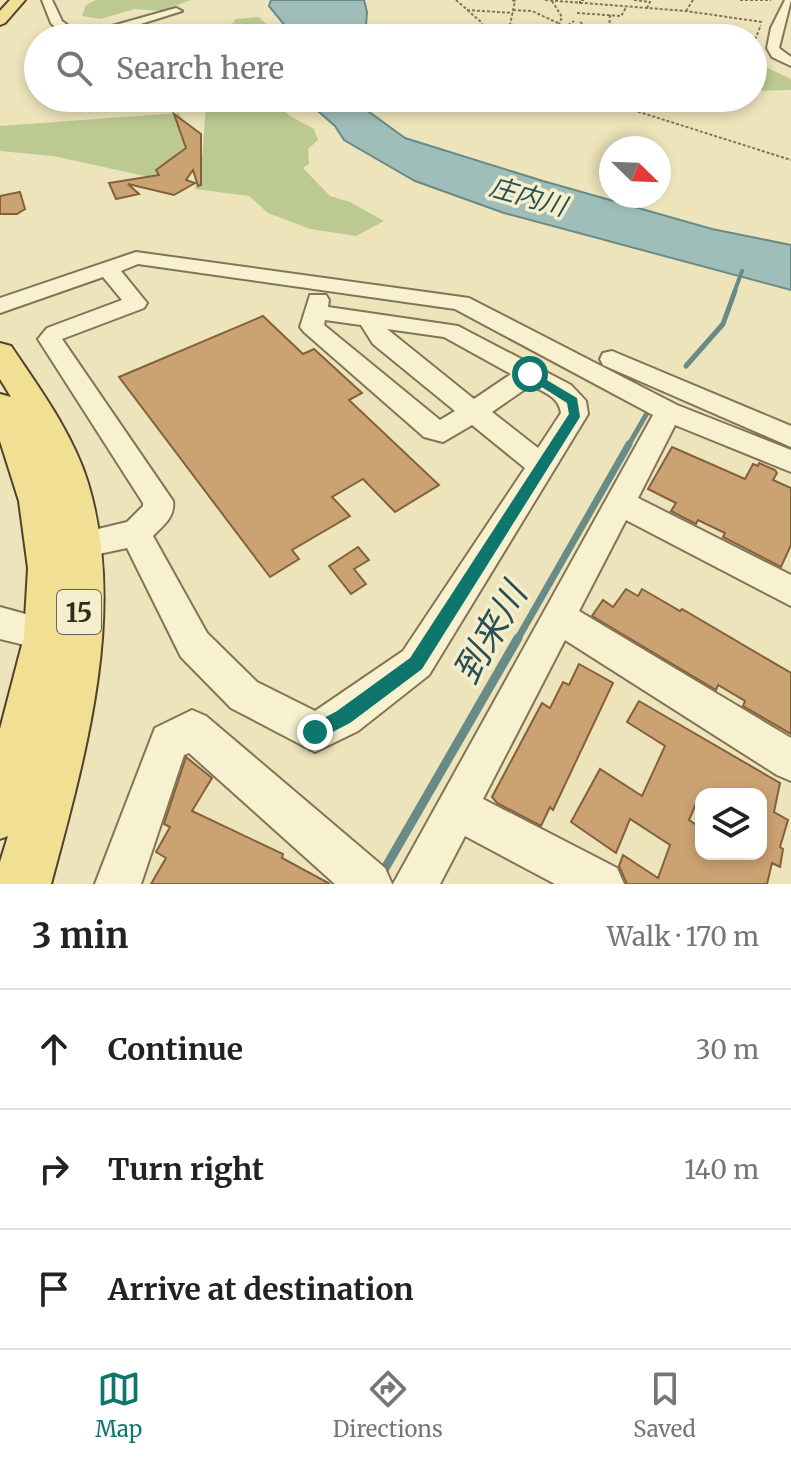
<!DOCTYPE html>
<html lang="en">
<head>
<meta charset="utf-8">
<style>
	:root { --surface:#fff; --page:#f6f6f6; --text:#222; --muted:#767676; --line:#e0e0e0; --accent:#0f766e }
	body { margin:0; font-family:Merriweather,"Noto Sans JP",serif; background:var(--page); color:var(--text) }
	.controls { position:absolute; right:24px; bottom:24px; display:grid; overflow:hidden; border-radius:16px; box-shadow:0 4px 12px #0003 }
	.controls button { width:72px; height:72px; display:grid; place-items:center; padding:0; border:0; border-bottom:2px solid var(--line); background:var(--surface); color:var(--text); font:40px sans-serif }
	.compass { position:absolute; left:599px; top:136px; width:72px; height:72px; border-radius:50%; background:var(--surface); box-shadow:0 4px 12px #0003; rotate:113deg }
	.stop { position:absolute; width:24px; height:24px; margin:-18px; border:6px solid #0f766e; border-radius:50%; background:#fff }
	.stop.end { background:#0f766e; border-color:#fff; box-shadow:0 2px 8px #0008 }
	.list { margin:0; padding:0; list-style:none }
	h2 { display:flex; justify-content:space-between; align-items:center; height:104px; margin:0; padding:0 32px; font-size:34px }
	h2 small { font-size:26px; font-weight:400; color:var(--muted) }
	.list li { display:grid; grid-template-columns:52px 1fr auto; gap:24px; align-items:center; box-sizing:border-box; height:120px; padding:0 32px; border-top:2px solid var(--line) }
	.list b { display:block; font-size:30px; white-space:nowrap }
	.list em { font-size:26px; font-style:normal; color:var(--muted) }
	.icon { flex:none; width:44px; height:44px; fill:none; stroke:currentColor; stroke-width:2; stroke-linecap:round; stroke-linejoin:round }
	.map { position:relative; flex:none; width:791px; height:884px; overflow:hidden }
	.search { position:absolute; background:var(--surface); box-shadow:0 4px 12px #0003; left:24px; right:24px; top:24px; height:88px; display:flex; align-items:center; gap:20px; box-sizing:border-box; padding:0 28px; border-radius:44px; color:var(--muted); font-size:30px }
	.sheet { height:464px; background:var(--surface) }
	nav { display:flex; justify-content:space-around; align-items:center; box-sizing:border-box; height:112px; border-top:2px solid var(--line); background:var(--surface); font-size:22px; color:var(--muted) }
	nav a { display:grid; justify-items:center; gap:4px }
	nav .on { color:var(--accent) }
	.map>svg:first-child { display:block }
</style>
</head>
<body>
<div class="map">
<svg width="791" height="884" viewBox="0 0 791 884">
	<rect width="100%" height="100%" fill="#ede4bc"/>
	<path fill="#bcca91" d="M96,0H191L162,11L135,9L100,19L82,16L86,5Z
		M259,17L281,38H223L225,31L236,19Z
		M753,61L791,79V90L753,91Z
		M208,98H270L290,116L314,129L318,140L308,149L309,164L303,168L330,196L350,202L384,221L356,236L310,229L268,213L249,196L195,189C207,155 201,132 208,98Z
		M179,113L191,143L154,178L53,156L0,151V126Z"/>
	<path fill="#a0beb9" stroke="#688b87" stroke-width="2" d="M271,0H364L367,12L365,38H295L269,6Z
		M303,98H358L357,103L405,138L543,181L712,229L791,245V290L504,213L415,181L344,140L335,126Z"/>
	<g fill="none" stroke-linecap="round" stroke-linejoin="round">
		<path stroke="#688b87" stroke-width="4" d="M734,293L742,271"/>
		<path stroke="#688b87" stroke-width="5" d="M686,366L723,324L735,291
			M628,446L650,408"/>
		<path stroke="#688b87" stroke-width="7" d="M517,640L629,444"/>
		<path stroke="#688b87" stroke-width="9" d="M376,884L518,638"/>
	</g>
	<path fill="#cba272" stroke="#83613c" stroke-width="2" fill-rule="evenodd" d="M174,114L201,134V185L198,186L193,170L186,180L195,183L174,195L128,184L139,194L116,199L109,183L159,175L156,170L186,148Z
		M20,192L25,209L17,214H0V196Z
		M263,316L303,354L314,349L362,393L349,400L439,485L395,512L363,479L332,497L350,516L292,550L299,559L270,577L119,377Z
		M672,447L745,479L753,464L758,466L759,463L775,470L777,473L773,480L791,488V545L781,567L723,537L725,533L698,520L696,524L671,511L676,503L648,489Z
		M358,547L369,560L354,569L366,584L351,594L329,566Z
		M626,589L638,596L642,589L680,611L682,609L791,673V734L743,706L745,701L718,685L716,690L592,616L603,600L613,607Z
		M579,664L613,683L553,810L550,807L541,826L497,803L492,797L542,703L550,708L563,682L569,685Z
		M639,701L780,783L774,812L788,820L780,847L783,849L780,867L772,863L767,884H627L619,866L623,855L658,878L670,845L630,819L616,853L571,822L600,769L642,796L665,746L627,722ZM700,794H761V854H701V828L689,820Z
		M186,757L212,778L192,811L283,854L282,858L330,884H151L166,858L156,852L170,827L164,824Z"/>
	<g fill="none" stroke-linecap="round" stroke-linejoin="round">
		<g stroke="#847456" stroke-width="4">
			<path id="minor" d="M42,0H52L62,21L80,35L176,8L182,11L96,38H66L51,23Z
				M785,0H791L779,48L791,57V66L772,57L767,48L771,28Z
				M136,252L469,298L677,405L791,450V472L675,425L638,498L791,575V606L626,520L579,611L791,738V781L777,775L565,640L483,799L617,868L624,884H555L465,836L440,884H393L653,415L455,309L138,264L121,271L147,303L144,308L62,339L173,501C175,517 164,525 153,536L207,633L257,682L315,711L403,651L525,468L472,425L443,442L424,437L304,332L300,327L310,295H326L329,300L328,307L458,326L571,385L586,401L588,414L429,675L358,731L315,752L231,708L181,657L127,548L80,558L69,554L64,545L69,536L127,522L143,506V503L38,339L47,328L122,300L103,277L0,313V298ZM325,320L361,325L373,344L455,411L440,420L324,325ZM387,329L444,337L511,374L474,399ZM531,385C545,393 559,397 561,413L538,448L492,412Z
				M612,351L791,426V447L603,365L600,359L603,353Z
				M0,607L58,623L63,634L58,645L45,650L0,639Z
				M192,710L206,716L385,868L392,884H335L189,753L184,755L141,884H95L155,728Z"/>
		</g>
		<g stroke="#51422b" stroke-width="4">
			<path id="major" d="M10,0H25L5,23L0,25V11Z
				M0,343L11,346C40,389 73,434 88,483C127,613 85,757 51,884H0V862L8,836L0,839V729L24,637L28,568L19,501L0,441V394L11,397L0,379Z"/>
		</g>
		<path stroke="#847456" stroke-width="2" stroke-dasharray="3 2" stroke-linecap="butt" d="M456,0L481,22L491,38
			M545,0L686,11L762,22
			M634,0L650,2L647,8
			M740,0H771
			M552,1L562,17L558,27L567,38
			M580,4V0H586
			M467,10L513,13
			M513,10L532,11L558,23
			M686,11L693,0
			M577,13L621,16L627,6
			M610,15L609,32L617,38
			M580,22L584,25L582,28L596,38
			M609,25L669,34V38
			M560,31L574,21
			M497,37L508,34L515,1L511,0
			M753,44L761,25
			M753,55L764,61
			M595,98L791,160
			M623,98L634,104V111"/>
		<use href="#minor" fill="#f8f1cf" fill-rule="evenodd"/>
		<use href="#major" fill="#f1e093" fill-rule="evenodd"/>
	</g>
	<path fill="#0f766e" d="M530,370L577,398L580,417L422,669L350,723L315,741L309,738L306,732L309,726L337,711L410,658L569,414L567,403L526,377L525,374Z"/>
	<g text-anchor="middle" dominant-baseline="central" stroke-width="7" stroke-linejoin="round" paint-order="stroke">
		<g font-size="26" font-style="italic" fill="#2a5053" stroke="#f4eecc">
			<text transform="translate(528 196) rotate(16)">庄内川</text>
		</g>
		<rect fill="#f4eecc" stroke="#6d6550" stroke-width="2" x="57" y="590" width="44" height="44" rx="6"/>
		<g font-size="26" font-weight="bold" fill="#332a1b">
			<text x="79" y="612">15</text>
		</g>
		<g font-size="36" font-style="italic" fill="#2a5053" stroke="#f4eecc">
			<text transform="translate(490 633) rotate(-60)">到来川</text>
		</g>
	</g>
</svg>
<div class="controls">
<button><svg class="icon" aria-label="layers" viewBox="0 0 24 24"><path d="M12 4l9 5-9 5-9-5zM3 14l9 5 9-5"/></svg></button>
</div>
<svg class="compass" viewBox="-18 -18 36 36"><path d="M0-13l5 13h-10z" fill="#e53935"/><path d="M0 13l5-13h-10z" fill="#767676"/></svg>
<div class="stop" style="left:530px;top:374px"></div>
<div class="stop end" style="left:315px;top:732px"></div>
<div class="search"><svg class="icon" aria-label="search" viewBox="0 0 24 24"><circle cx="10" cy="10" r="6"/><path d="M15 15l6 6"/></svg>Search here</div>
</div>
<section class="sheet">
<h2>3 min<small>Walk · 170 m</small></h2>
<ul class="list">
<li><svg class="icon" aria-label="ahead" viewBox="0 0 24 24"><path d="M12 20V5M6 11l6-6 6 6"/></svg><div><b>Continue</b></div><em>30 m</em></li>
<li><svg class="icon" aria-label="right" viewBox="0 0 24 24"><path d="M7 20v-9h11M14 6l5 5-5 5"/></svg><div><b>Turn right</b></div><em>140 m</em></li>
<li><svg class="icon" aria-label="arrive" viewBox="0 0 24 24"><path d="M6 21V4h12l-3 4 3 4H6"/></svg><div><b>Arrive at destination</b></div></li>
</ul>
</section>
<nav>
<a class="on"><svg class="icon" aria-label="map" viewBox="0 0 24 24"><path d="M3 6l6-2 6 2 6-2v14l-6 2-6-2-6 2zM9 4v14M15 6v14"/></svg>Map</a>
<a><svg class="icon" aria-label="directions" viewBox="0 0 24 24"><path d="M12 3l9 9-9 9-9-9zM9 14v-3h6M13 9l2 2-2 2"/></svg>Directions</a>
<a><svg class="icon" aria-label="saved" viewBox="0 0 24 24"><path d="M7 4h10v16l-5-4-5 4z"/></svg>Saved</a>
</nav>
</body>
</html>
